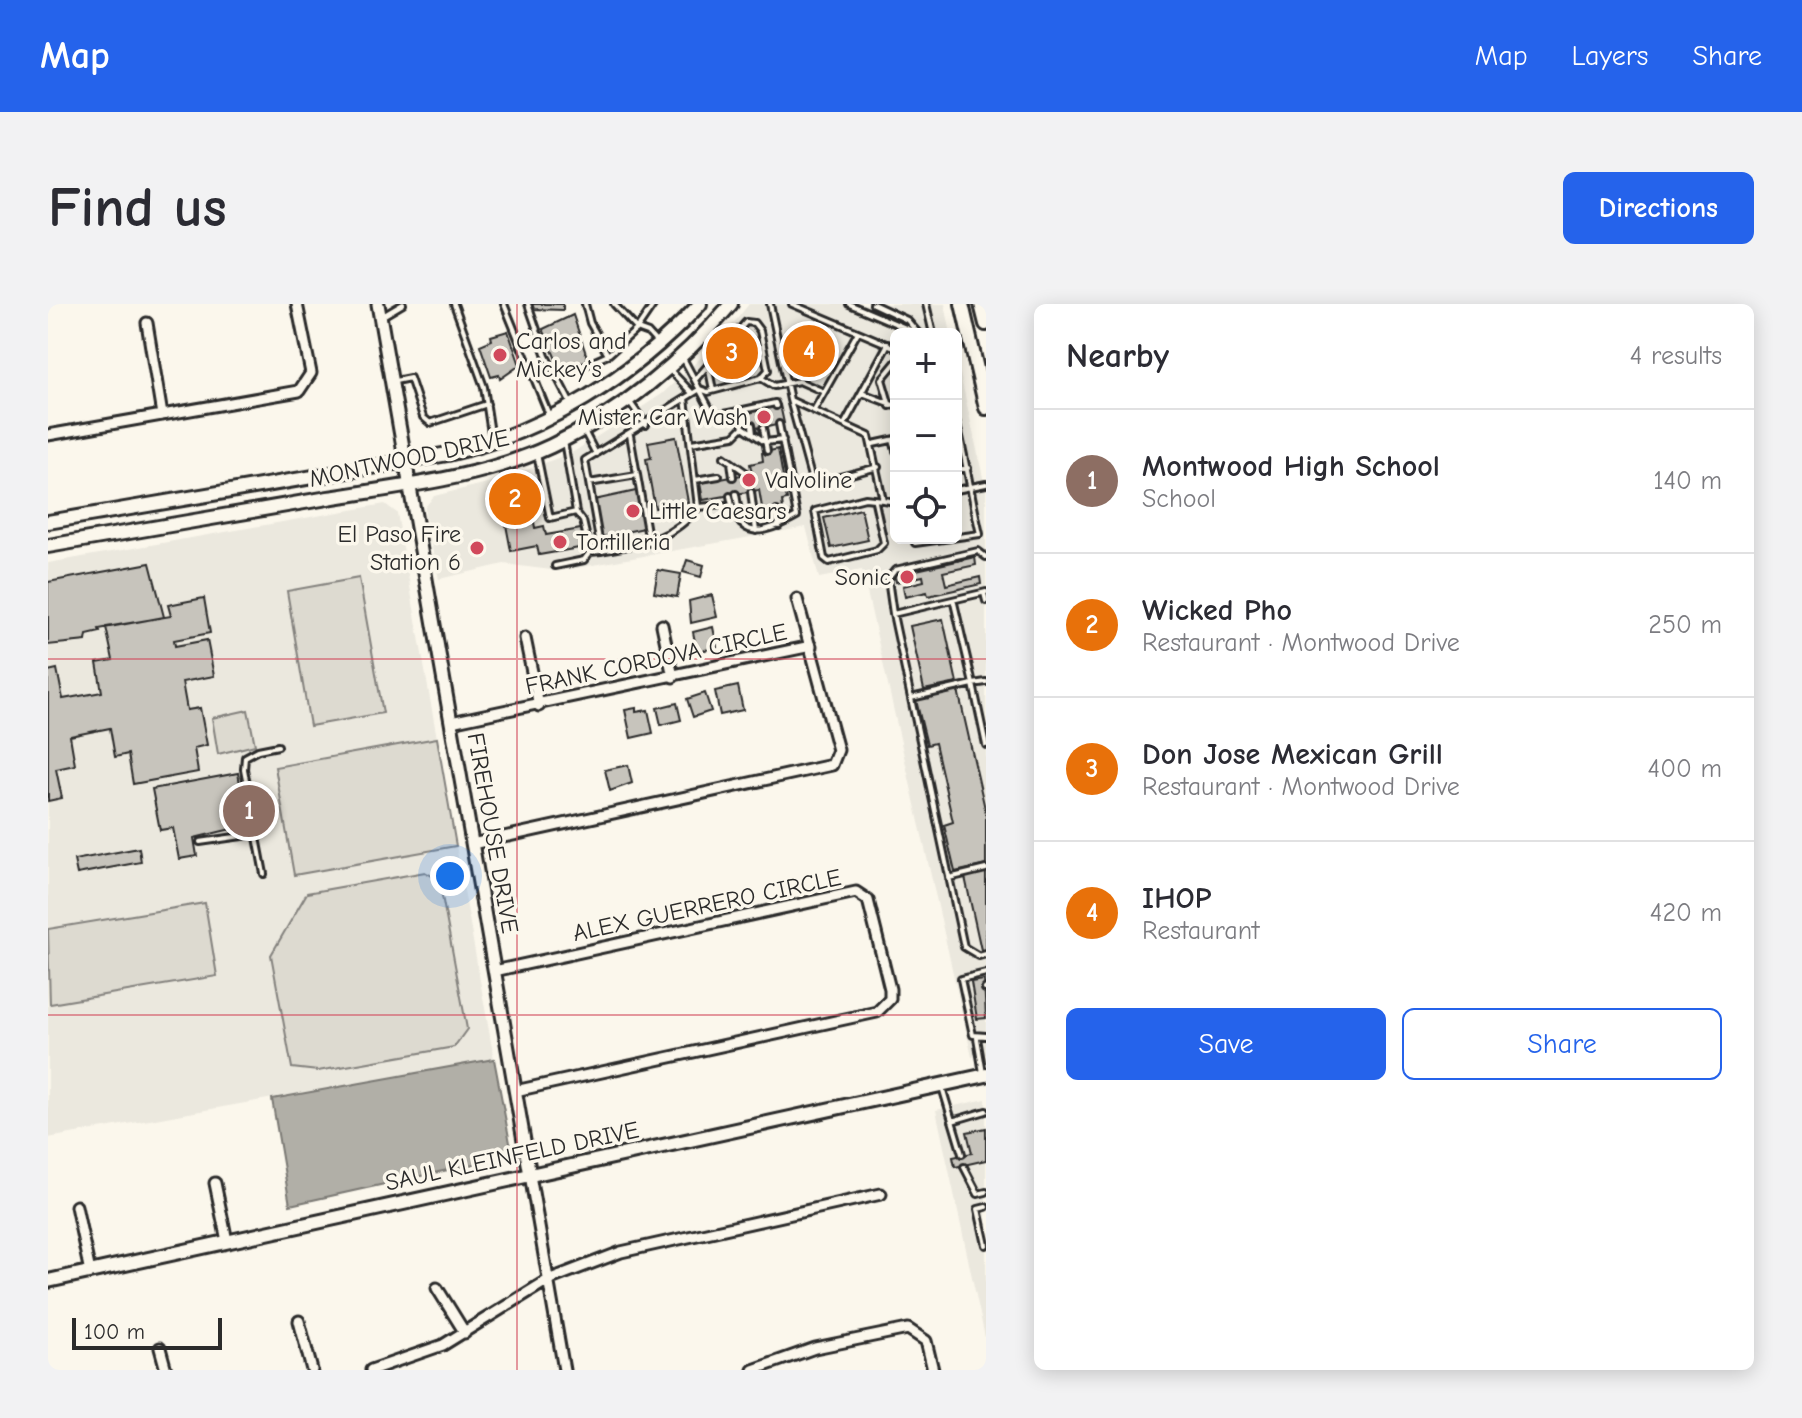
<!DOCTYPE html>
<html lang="en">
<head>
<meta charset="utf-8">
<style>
	:root { --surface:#fff; --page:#f2f2f3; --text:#2b2b33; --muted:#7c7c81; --line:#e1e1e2; --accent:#2563eb }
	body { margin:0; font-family:"Comic Neue",sans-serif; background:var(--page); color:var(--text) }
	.controls { position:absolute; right:24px; top:24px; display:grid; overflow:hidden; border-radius:12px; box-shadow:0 4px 20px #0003 }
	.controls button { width:72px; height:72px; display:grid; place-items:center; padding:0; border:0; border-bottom:2px solid var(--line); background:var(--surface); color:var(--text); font:40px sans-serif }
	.scale { position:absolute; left:24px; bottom:20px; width:150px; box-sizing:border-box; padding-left:8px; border:4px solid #2b2b2b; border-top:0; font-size:22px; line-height:28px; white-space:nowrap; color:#2b2b2b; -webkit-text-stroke:6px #fbf7ec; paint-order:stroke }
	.you { position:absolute; left:402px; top:572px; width:28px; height:28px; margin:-20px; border:6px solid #fff; border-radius:50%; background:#1a73e8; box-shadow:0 0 0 12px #1a73e833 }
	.badge { display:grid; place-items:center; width:52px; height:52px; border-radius:50%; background:var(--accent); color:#fff; font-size:26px; font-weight:700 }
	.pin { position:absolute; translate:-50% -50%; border:4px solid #fff; box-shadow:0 2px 8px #0006 }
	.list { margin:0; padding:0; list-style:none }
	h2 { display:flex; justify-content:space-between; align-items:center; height:104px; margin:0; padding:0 32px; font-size:34px }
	h2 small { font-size:26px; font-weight:400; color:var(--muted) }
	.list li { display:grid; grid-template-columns:52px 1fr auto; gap:24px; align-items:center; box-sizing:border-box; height:144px; padding:0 32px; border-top:2px solid var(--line) }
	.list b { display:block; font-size:30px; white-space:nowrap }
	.list p { margin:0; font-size:26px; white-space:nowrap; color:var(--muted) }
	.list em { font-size:26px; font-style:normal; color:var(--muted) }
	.actions { display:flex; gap:16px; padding:24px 32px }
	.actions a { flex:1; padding:18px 0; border:2px solid var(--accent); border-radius:12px; text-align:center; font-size:28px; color:var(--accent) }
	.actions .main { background:var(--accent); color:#fff }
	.icon { flex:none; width:44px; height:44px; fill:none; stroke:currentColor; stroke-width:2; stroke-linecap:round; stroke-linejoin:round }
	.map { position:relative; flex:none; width:938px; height:1066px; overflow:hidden; border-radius:12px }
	header { display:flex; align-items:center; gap:48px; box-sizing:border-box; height:112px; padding:0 40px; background:var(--accent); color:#fff }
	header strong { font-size:38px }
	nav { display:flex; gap:44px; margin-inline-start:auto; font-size:28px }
	.intro { display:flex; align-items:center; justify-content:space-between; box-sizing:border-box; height:192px; padding:0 48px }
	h1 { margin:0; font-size:56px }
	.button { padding:20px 36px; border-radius:12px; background:var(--accent); color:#fff; font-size:28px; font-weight:700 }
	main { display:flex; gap:48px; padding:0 48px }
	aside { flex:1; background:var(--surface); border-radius:12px; box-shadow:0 4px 20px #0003 }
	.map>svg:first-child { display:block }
</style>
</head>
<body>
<header>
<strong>Map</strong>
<nav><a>Map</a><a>Layers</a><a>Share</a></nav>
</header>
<div class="intro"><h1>Find us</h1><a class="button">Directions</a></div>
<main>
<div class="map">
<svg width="938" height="1066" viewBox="0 0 938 1066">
	<rect width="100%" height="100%" fill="#fbf7ec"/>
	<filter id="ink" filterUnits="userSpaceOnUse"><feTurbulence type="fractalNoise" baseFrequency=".0125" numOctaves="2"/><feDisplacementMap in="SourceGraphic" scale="16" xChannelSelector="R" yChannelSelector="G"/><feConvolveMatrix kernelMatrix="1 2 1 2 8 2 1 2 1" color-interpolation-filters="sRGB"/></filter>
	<g filter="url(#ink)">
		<path fill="#ebe8de" d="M701,0H897L903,30H848V234H908V51L938,187V750L924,753L814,266L771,274L758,223L511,267L456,260L391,275L377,213V203L386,192L456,175L527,147L614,90L673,35Z
			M337,200L349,209L446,755L0,834V259Z
			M938,795V1038L888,806Z"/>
		<path fill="#dddad0" stroke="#84827e" stroke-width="2" d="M311,274L335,409L262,422L239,287Z
			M200,406L207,441L170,450L164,414Z
			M389,434L408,542L246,571L227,463Z
			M377,568L391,576L419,725L406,743L270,767L244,764L223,651L259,589Z
			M157,599L169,672L2,700L0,625Z"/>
		<path fill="#b1afa7" stroke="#7b7a75" stroke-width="2" d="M446,755L463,844L458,853L242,901L224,795Z"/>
		<path fill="#c7c4bc" stroke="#2b2b2b" stroke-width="2" d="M484,0H515V6L484,5Z
			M525,11L540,56L513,67L495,25Z
			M751,20L783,36L769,66L757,60L754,66L738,58L750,33L746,30Z
			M694,24L707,34L682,66L669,55Z
			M460,27L472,61L452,75L451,71L443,73L432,41L444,36L443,32Z
			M732,101L736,119L712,125L698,118L696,109Z
			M628,133L640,198L607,204L598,155L603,154L600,138Z
			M730,145L739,196L734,197L735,206L715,209L711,186L655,196L652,179L704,169L702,160L715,157L714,149Z
			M479,179L487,224L496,222L498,231L533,225L537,243L491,251L489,242L463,247L451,184Z
			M588,187L596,224L554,233L546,196Z
			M813,205L820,236L783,244L776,214Z
			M927,253L928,261L895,268L898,281L932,273L933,280L880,292L879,288L857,293L855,282L876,277L875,272L848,278L846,271Z
			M639,256L656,261L653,273L635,268Z
			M102,259L116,313L51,325L52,328L39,331L38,337L0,341V278Z
			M610,266L633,270L629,293L606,289Z
			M664,291L669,313L643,319L641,297Z
			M156,294L162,329L126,336L127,342L159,336L166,372L134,378L139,406L152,404L159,441L146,444L150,468L85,480L80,450L67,453L62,424L22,432L27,461L8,465L14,494L0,497V367L9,365L15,395L54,388L49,359L65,356L58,323L123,312L120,301Z
			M895,315L909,379L876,386L862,322Z
			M665,323L669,343L649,348L645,328Z
			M690,382L695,406L672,411L667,387Z
			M910,386L938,509V561L907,568L896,521L905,518L887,439L879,441L868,396Z
			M657,389L663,407L645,413L639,395Z
			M629,399L633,416L613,421L609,404Z
			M588,404V408L600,406L605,429L583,434L577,406Z
			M580,461L584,479L562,487L557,466Z
			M190,469L200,521L146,534L149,552L131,555L125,524L112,526L104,485Z
			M91,544L93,558L29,570L26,556Z
			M938,568V645L933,646L917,573Z
			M936,676L938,714L929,715L923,678Z
			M938,824V856L907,863L905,853L924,849L919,828Z"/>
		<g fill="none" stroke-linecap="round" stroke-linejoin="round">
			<g stroke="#2b2b2b" stroke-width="10">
				<path id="service" d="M406,0L436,83L444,136
					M456,0L501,111
					M480,0L498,52L523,100
					M537,0L542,19L560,51L589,25L606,0
					M566,0L589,25L600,29L610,40
					M722,0L742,96L821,132L835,196L848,198
					M744,0L848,44
					M801,0L872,30
					M825,0L859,16L870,29
					M878,0L885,30
					M333,13L355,0
					M657,32L661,44L670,46
					M635,54L662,105L670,111L691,107L695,123L686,132L643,139
					M660,61L665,86
					M621,65L644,89
					M509,74L560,51
					M647,76L698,18L706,19L712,27L720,66L713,74
					M347,77L362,74L375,113L382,119L439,100
					M814,89L848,102
					M742,96L765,180L830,163
					M581,97L598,121
					M842,102L834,75L848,58
					M766,106L810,28
					M691,107L727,99L728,102
					M797,119L840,40
					M704,121L705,130
					M695,123L717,138L735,136
					M715,124L719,147
					M536,127L548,150
					M582,131L601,239
					M845,136L848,147
					M825,140L848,135
					M489,150L502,214L528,208L516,137
					M676,153L700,170
					M683,158L685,173
					M908,166L920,164
					M647,176L671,172
					M541,179L589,171
					M908,186L938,180
					M703,188L708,227
					M688,190L693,220
					M682,192C690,238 715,231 749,212L731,120
					M827,198L836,239L829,246L781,258L776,254L767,207L817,194L835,196
					M650,203L675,201
					M729,207L731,222
					M528,208L535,217L542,248L553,247L537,156L652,85L660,88L713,74L726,82L751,77L776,88
					M866,234L867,239L932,230C923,192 918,155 908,116
					M553,247C592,240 626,236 650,203L637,94
					M938,253L930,247L847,266L840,275L845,310L938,288
					M507,262L536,256L542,248
					M936,289L938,297
					M845,310L916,643L931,652L938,650
					M938,378L925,380L938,441
					M863,394L925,380L906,299
					M152,538L208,530
					M216,570L196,465L197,453L210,446L230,442
					M901,574L938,565
					M938,669L913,675L925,731L938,732
					M937,685L938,684
					M929,734L935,769
					M894,783L914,850
					M904,817L938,807
					M916,863L930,890L938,888
					M938,903L930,905L938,941"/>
			</g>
			<g stroke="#2b2b2b" stroke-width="15">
				<path id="minor" d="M99,19L114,111
					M0,131L251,87L263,69L249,0
					M614,321L625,373
					M477,334L491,402
					M403,418L763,342
					M424,540L784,461L790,446L749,295
					M446,667L808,588L820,596L842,685V695L829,708L467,787
					M482,871L516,1066
					M167,879L179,937
					M28,902L42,968
					M389,984L417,1029
					M251,1017L264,1066
					M112,1044L118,1066
					M323,1066L395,1041L500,976L573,948L833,890
					M705,1066L767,1044L860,1025L878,1037L885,1066"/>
			</g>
			<g stroke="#2b2b2b" stroke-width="17">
				<path id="tertiary" d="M330,0L482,871"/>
			</g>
			<g stroke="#2b2b2b" stroke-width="18">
				<path id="secondary" d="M914,0L938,104
					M933,0L938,20
					M0,218L400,150C498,128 584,73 652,0
					M0,242C93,226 187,210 280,194C355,182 435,174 503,142C571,110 635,57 683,0
					M0,977L938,771"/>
			</g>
			<use href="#service" stroke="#fbf7ec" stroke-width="4"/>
			<use href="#minor" stroke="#fbf7ec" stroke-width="9"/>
			<use href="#tertiary" stroke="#fbf7ec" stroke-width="11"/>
			<use href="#secondary" stroke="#fbf7ec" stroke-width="12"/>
		</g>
	</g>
	<path fill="none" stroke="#d1495b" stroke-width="2" stroke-opacity="0.55" d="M469,0V1066M0,355H938M0,711H938"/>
	<g fill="#d1495b" stroke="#fbf7ec" stroke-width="3">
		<circle cx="452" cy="51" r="8"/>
		<circle cx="716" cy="113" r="8"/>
		<circle cx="701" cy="176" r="8"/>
		<circle cx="585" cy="207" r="8"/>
		<circle cx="512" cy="238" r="8"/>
		<circle cx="429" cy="244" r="8"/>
		<circle cx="859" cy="273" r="8"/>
	</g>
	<g text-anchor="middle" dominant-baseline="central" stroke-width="7" stroke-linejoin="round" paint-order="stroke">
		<g font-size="24" fill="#2b2b2b" stroke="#fbf7ec" text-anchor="start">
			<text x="468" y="37">Carlos and<tspan x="468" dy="28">Mickey's</tspan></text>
			<text x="700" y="113" text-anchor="end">Mister Car Wash</text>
			<text x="717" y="176">Valvoline</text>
			<text x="601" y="207">Little Caesars</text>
			<text x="413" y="230" text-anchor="end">El Paso Fire<tspan x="413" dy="28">Station 6</tspan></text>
			<text x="528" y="238">Tortilleria</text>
			<text x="843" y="273" text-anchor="end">Sonic</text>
		</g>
		<g font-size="24" fill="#2b2b2b" stroke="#fbf7ec">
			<text transform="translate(361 154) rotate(-12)">MONTWOOD DRIVE</text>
			<text transform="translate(608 355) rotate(-12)">FRANK CORDOVA CIRCLE</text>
			<text transform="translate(445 529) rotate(80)">FIREHOUSE DRIVE</text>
			<text transform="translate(659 601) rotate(-12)">ALEX GUERRERO CIRCLE</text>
			<text transform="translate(464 852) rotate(-12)">SAUL KLEINFELD DRIVE</text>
		</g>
	</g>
</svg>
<div class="controls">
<button>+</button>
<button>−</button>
<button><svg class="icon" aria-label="locate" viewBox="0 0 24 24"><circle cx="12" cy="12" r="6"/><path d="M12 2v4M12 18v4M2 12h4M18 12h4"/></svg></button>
</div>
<div class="scale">100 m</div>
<div class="you"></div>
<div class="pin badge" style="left:201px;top:507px;background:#8d6e63">1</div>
<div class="pin badge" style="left:467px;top:195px;background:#e8710a">2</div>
<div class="pin badge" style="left:684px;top:49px;background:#e8710a">3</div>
<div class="pin badge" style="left:761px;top:47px;background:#e8710a">4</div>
</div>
<aside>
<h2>Nearby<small>4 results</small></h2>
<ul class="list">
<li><span class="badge" style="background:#8d6e63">1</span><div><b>Montwood High School</b><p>School</p></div><em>140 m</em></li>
<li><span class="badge" style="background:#e8710a">2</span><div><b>Wicked Pho</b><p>Restaurant · Montwood Drive</p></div><em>250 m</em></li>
<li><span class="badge" style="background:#e8710a">3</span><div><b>Don Jose Mexican Grill</b><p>Restaurant · Montwood Drive</p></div><em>400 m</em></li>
<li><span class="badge" style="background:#e8710a">4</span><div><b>IHOP</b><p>Restaurant</p></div><em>420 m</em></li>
</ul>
<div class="actions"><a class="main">Save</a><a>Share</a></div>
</aside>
</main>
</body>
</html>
